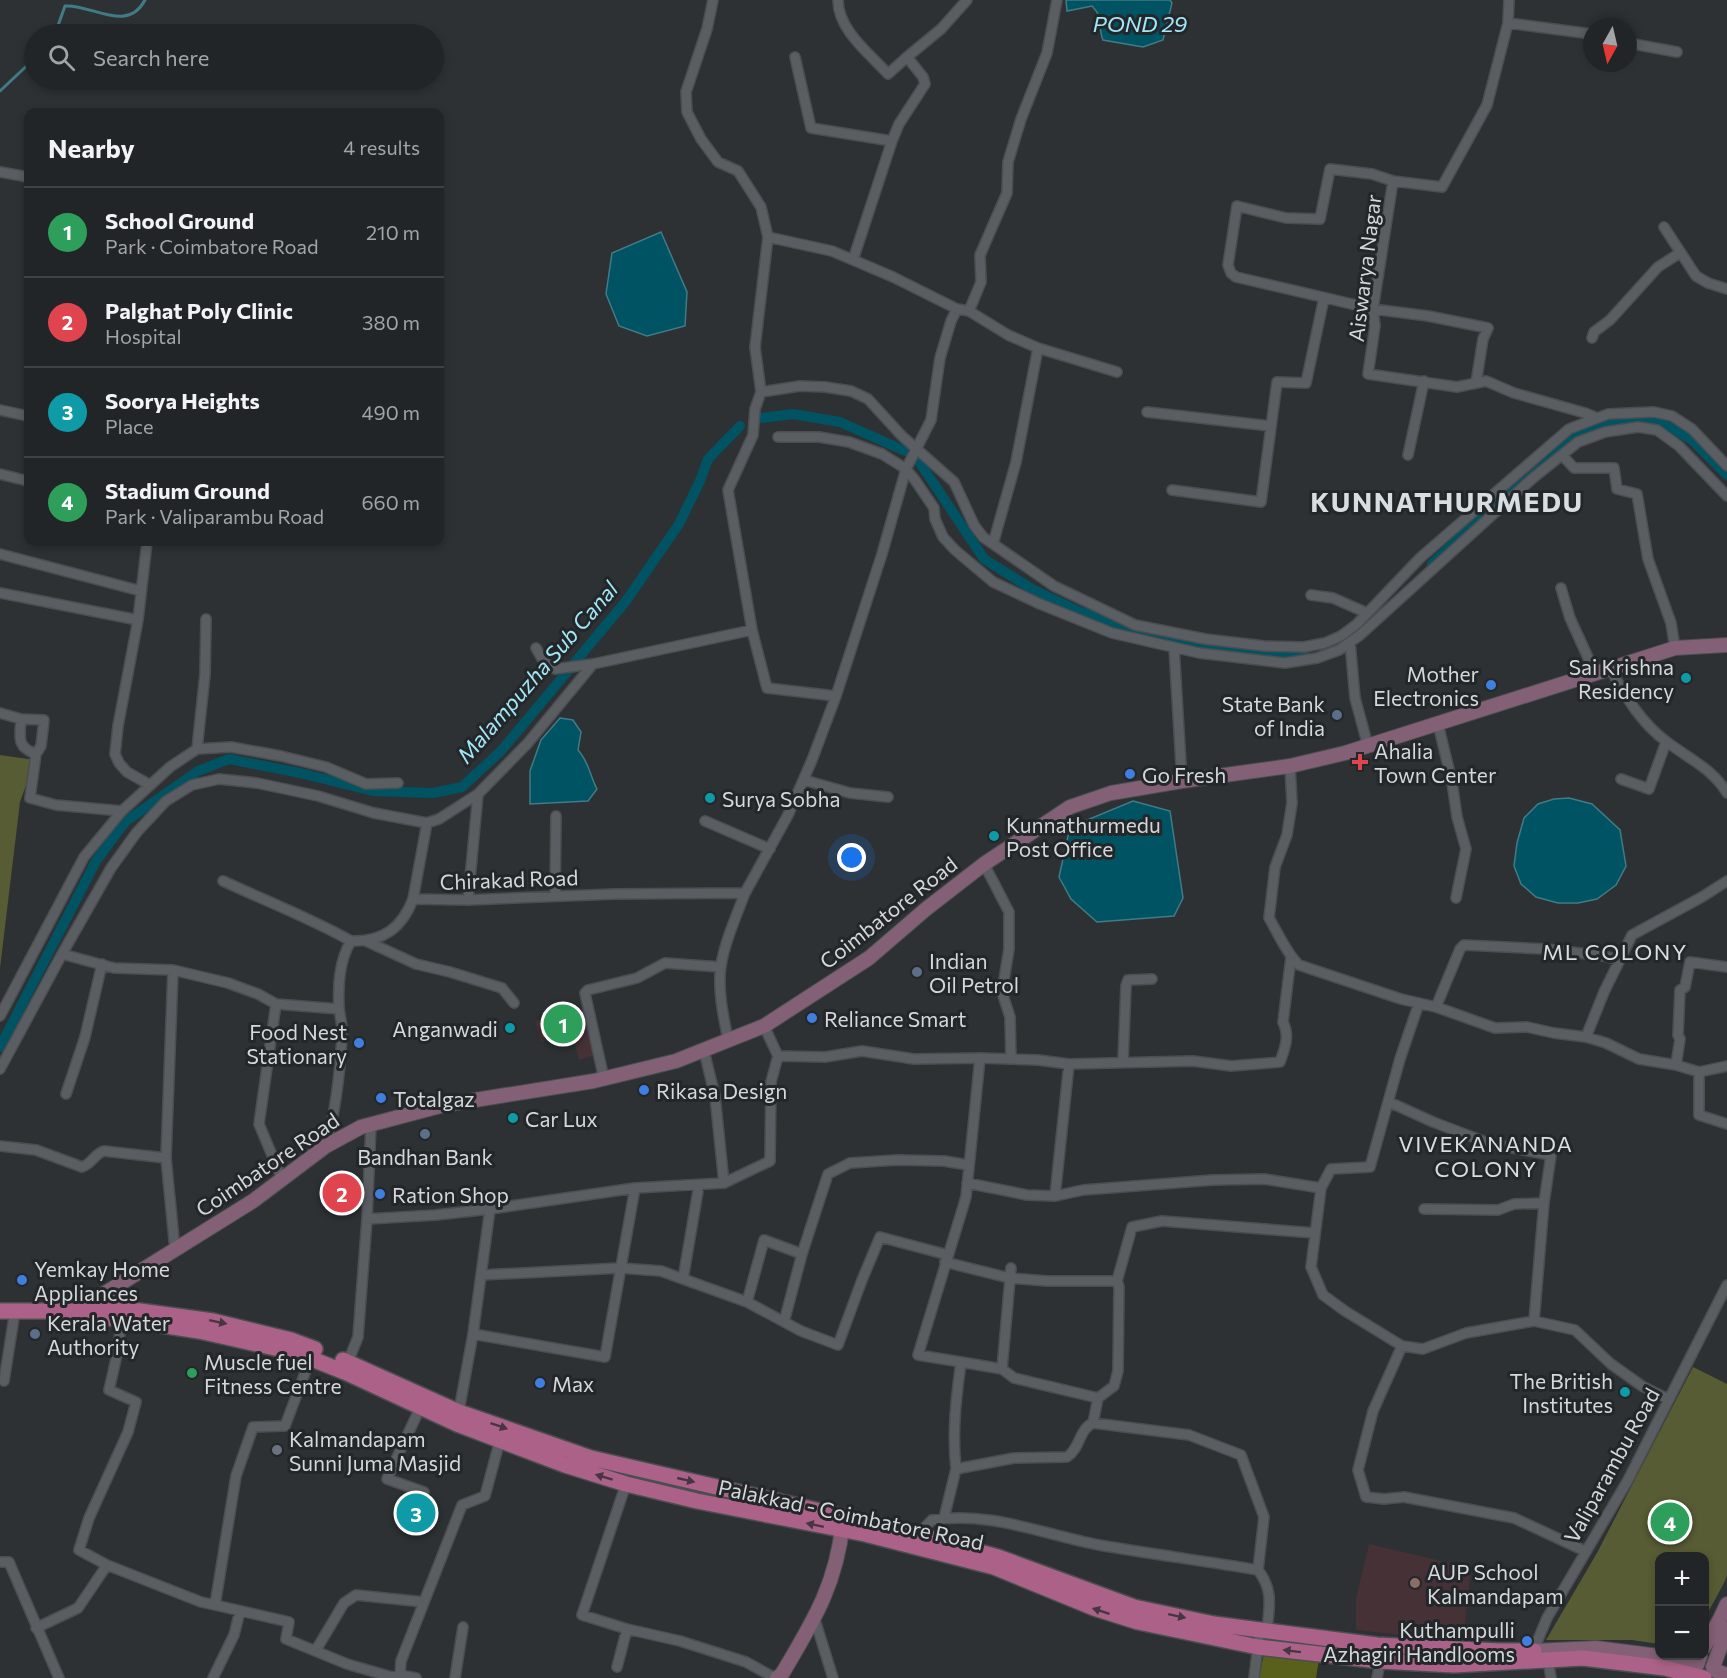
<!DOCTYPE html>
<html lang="en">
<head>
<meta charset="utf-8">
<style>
	:root { --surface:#222527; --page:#2a2d2f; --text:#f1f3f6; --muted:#a2a5a7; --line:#3f4244; --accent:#54cdc8 }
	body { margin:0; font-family:Commissioner,sans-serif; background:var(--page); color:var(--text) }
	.controls { position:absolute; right:18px; bottom:18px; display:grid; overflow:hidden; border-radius:12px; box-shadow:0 3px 9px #0003 }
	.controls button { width:54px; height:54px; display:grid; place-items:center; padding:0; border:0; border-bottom:2px solid var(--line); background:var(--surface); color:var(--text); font:30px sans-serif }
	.compass { position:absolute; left:1583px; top:18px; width:54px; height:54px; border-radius:50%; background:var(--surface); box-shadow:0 3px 9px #0003; rotate:188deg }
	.you { position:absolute; left:852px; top:858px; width:21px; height:21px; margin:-15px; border:4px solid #fff; border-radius:50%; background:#1a73e8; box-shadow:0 0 0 9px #1a73e833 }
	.badge { display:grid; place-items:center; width:39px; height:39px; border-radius:50%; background:var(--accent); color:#fff; font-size:20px; font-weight:700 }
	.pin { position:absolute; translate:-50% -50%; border:3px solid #fff; box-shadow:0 2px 6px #0006 }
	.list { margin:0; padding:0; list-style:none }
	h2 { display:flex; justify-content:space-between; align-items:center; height:78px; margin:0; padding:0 24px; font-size:26px }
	h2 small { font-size:20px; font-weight:400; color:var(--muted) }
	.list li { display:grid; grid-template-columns:39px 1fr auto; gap:18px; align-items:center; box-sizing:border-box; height:90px; padding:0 24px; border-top:2px solid var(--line) }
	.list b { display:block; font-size:22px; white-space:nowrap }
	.list p { margin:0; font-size:20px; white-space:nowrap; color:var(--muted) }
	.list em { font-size:20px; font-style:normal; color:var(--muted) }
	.icon { flex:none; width:33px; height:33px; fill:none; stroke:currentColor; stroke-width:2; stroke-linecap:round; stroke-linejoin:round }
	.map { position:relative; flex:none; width:1727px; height:1678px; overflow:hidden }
	.search { position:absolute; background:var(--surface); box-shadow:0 3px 9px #0003; left:24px; top:24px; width:420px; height:66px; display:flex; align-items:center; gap:15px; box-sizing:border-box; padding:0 21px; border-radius:33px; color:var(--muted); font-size:22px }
	.panel { position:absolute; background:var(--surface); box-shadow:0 3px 9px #0003; left:24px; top:108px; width:420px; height:438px; border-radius:12px }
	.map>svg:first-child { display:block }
</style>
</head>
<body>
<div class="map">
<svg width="1727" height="1678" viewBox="0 0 1727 1678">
	<rect width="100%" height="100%" fill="#2d3134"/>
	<path fill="#453136" d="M589,1007L602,1053L579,1060L572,1034L541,1042L535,1021Z
		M1369,1544L1471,1568L1463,1642L1356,1630V1598Z"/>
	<path fill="#575c34" d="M0,755L35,760L20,802L0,968Z
		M582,1011L586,1025L543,1037L539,1023Z
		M1693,1367L1727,1384V1575L1725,1581L1705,1618L1704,1556H1660L1659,1644L1632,1640H1546L1597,1553Z"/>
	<path fill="#59601c" d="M1265,1649L1319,1659L1316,1678H1259Z"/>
	<path fill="#005363" stroke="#407b87" stroke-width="1.5" d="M1066,0H1170L1172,3L1163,40L1143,47L1103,40C1097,26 1105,19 1092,6L1067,11Z
		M661,232L687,292L685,326L647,336L619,326L606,294L612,253Z
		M560,718L573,720L581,732L578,750C589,762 590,776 597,789L588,801L530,804V771L541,740Z
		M1569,798L1592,804L1620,830L1626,866L1616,885L1597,899L1578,903H1558L1536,897L1521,884L1514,866L1517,843L1524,818L1538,804L1554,799Z
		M1133,801L1170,811L1183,898L1174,916L1097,922L1071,899L1059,877L1070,827Z"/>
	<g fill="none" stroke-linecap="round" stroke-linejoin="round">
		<path stroke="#407b87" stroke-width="3" d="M55,34L65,6C92,4 127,34 145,0
			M0,91L34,59"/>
		<path stroke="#005363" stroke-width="10" d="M761,418L793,414L840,422L905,451
			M918,460L984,559L1032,589L1078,611L1141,632L1233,649L1285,652L1305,650
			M1432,564L1523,478L1564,442L1584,429L1626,419H1653L1691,439L1727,475
			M1352,631L1381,611
			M0,1047L96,861L125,822L198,771L229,759L300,773L373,791L433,793L462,787L501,751L626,601L679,524L700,481L708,459L740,426"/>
		<g stroke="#4b4e51" stroke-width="12">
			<path id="street" d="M713,0L707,29L686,92L687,112L701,139L718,162L738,171L761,207L768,237L832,251L893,277L957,309L951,321L940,358L931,420L906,469L882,554L836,696L812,760L788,815L745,893
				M838,0C838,30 869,53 888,74L907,57
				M1509,0L1508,23L1487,105L1442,187L1393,181L1373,309L1375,326L1368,374L1457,387L1486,381L1514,393L1585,413L1597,418
				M1508,23L1592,34
				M1628,43L1677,52
				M795,57L811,128L892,141
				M0,172L28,177
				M1393,181L1372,174L1330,169L1320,219L1286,218L1237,206L1228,265L1231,273L1236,277L1373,309L1428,316L1488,328L1483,339L1476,383
				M1664,227L1696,276L1708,283L1727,289
				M853,260L892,141L899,124L925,84L923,77L907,57L941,29L967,0
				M957,309L969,311L981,282L980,255L1007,193L1008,162L1021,119L1047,53L1057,0
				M969,311L1008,335L1038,348L1117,372
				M1592,338L1594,332L1610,320L1658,267L1680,253
				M761,392L800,386L825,387L851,391L868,399L902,436L954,482L974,525L983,537L1054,586L1135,625L1205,639L1264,646L1304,647L1325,643L1341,636L1357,624L1420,558L1569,429L1608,414L1654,412L1672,416L1692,429L1727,466
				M0,410L28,416
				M1147,412L1270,426
				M778,437H819L849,442L882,454L906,469L915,480L934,508L935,519L943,537L955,550L993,582L1040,604L1112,633L1199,653L1285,663L1317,658L1339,650L1360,635L1533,478L1578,442L1605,432L1638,427L1657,430L1679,446L1727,496
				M1408,455L1424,381
				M1562,455L1574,468H1614L1617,489L1637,494L1648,559L1671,623L1675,648
				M0,474L28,481
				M1172,490L1261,502L1277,382L1306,383L1324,298
				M147,542L138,620L118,726L115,754L119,763L127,772L150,785
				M993,544L1016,462L1038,348
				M0,554L141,591
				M1561,588L1570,618L1595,673
				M0,593L138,620
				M1311,595L1333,598L1367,613
				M752,630L728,490L753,435L755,409L761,392L755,347L768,237
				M1350,642L1355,698L1368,746
				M1174,647L1182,781
				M536,648L544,662L555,669L593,664L752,630L767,688L836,696
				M1610,668C1625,696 1641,723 1667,742C1688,758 1713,769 1727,793
				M0,713L21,719L44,720L41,746L36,754L30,798L56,805L122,811
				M21,719C20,737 16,747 36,754
				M1438,724L1452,782L1457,817L1466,849L1456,898
				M197,749L205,674L206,619
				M1290,766L1292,803L1287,835L1275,867L1269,918C1278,933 1287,954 1299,965L1401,999L1436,1007L1495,1028L1527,1027L1554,1033L1586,1037L1606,1043L1639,1059L1676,1065L1699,1072V1115L1727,1124
				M1621,779L1649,789L1666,742
				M804,780L850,793L888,797
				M705,821L770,849
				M984,864L1009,912V949L1002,992L1010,1017L1011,1058
				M223,881C266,901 310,918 351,941
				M555,895L556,816
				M413,899L427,823
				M468,900L478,794
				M366,941L416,964L450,972L502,988L514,1003
				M62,954L114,968L173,970L228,983L258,994L276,1004L339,1009
				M276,1004L259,1124L282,1179
				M1436,1007L1460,949L1464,945L1546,949L1604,956L1619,960
				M0,1016L84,857L122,811L170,767L197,749L231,747L281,756L326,767L366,784L398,783
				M764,1026L778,1056
				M1586,1037L1604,992L1632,935L1702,897L1727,881
				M704,1051L715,1096L724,1183
				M1123,1062L1126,986L1128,980L1152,979
				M1676,1065L1680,1039L1678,1035L1680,990L1685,987L1690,962L1727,967
				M0,1069L62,954L111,868L137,832L166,801L192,785L219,779L257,783L318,796L374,813L427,823L439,819L478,794L527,744L593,664
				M1699,1072L1727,1066
				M604,1079L585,993L588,990L637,978L665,963L721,967
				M66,1094L85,1037L102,964
				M1389,1102L1433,1122L1491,1144L1551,1155L1544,1203L1534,1321L1575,1330L1611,1364L1642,1386L1668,1399
				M0,1146L36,1150L82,1167C92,1164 94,1154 104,1151L166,1158L175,1250
				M326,1146C336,1110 340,1073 342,1036C343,1027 340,1017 339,1008C338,985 339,961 351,941C383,942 402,928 413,899L468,900L615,894L745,893C736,917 721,950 720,975C719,997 724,1019 728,1040
				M166,1158L173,970
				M967,1183L1027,1195L1055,1196L1083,1190L1213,1180L1264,1179L1321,1188L1331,1169L1370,1167L1400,1059L1419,1003
				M635,1188L724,1183L770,1161L771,1082L778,1056L825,1057L862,1051L914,1059L980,1058
				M1321,1188L1311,1267L1323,1295L1345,1311L1402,1346L1423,1349L1466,1333L1534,1321
				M1055,1196L1069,1064
				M1424,1209L1498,1210L1514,1204L1544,1203
				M367,1219L371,1124
				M945,1262L1009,1278L1047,1281H1117
				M481,1275L620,1268L661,1271L747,1302L801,1331L838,1345L862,1280L880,1237L948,1255
				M683,1279L699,1185
				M747,1302L764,1240L802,1254L828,1174L850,1163L897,1160L944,1161L968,1165
				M784,1322L802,1254
				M473,1334L605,1357L635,1188L490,1209
				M1402,1346L1373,1411L1358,1470L1366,1497L1384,1499L1404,1497L1514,1518L1585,1551
				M311,1357L285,1426L253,1427L236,1476L215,1605L289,1622L286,1639L347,1664L392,1677L400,1675
				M348,1362L358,1337L367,1219L436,1215L490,1209L473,1334L458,1416
				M961,1362L918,1355L966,1197L980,1058L1038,1060L1069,1064L1193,1061L1231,1066L1280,1062C1285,1048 1290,1036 1283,1022L1291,957
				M1002,1369L1014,1378L1098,1398
				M4,1381L15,1311
				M420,1408L387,1479L424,1492
				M1093,1423L1098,1398L1114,1386L1118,1371L1119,1287L1117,1281L1132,1227L1162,1221L1315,1233
				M956,1469C952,1432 956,1399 961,1362L1002,1369L1011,1268
				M944,1518L956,1469L1014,1458L1067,1457C1080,1449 1079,1429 1093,1423L1189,1435L1241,1455L1264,1517L1258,1570
				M915,1537L932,1520C992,1511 1041,1534 1099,1545C1151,1554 1205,1561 1258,1570C1274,1591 1269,1606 1267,1631
				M0,1562H9L59,1678
				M107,1565L79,1550L89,1518L128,1432L136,1402L109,1390L116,1359L122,1319
				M815,1620L833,1678
				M36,1628L78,1608L107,1565L201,1602L215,1605
				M627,1629L680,1641L746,1662L775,1678
				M316,1650L344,1603L356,1595L424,1602
				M1532,1654L1547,1618L1628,1480L1727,1285
				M1548,1660L1551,1678
				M617,1667L627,1629L582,1615L626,1484
				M213,1678L234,1635L240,1611
				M416,1678L400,1675L401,1661L462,1505L485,1496L500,1440
				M455,1678L463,1627
				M1254,1678L1260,1630
				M1377,1678L1381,1657"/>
		</g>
		<g stroke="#4b4e51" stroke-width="16">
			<path id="secondary" d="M78,1310L253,1201L326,1146L361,1127L444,1105L594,1081L676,1061L764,1026L869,958L926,909L984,864L1070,807L1111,793L1182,781L1290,766L1345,753L1675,648L1727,645
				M1727,1629L1713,1667L1716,1671L1727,1675
				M1704,1647L1720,1619L1727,1604
				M1534,1651L1596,1648L1666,1657L1697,1665L1700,1656
				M777,1678L782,1674C813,1622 838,1582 843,1519"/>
		</g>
		<g stroke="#4b4e51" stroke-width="18">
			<path id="primary" d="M0,1311H77L103,1306L213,1321L291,1340L315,1349
				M77,1311L91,1317L122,1319L199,1331L297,1353L347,1373L457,1424L565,1465L626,1484L697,1501L865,1534L994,1567L1094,1608L1138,1622L1258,1647L1380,1661L1454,1665L1583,1658L1665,1668L1704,1678
				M343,1360L459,1412L591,1458L876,1524L998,1557L1134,1607L1214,1624L1377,1645L1499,1651H1534"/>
		</g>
		<use href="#street" stroke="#5a5e62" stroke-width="9"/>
		<use href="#secondary" stroke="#836075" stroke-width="14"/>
		<use href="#primary" stroke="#ac6288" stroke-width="15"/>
	</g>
	<defs><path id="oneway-solid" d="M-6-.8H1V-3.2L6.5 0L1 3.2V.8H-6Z" transform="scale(1.5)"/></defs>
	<g fill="#453642">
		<use href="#oneway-solid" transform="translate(218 1322) rotate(12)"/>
		<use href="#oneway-solid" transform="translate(499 1426) rotate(19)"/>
		<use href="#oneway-solid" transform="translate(604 1477) rotate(-163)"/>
		<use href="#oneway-solid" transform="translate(686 1480) rotate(13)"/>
		<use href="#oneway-solid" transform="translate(815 1525) rotate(-168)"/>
		<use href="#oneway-solid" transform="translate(1101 1611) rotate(-162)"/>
		<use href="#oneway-solid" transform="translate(1177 1616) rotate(12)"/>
		<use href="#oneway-solid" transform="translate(1292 1651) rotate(-173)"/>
	</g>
	<g fill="#0f9aa8" stroke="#23272a" stroke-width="2">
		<circle cx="1686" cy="678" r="6"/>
		<circle cx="710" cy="798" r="6"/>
		<circle cx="994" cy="836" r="6"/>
		<circle cx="510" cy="1028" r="6"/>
		<circle cx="513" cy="1118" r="6"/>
		<circle cx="1625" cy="1392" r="6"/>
	</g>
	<g fill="#3f7fe0" stroke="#23272a" stroke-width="2">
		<circle cx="1491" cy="685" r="6"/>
		<circle cx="1130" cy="774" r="6"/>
		<circle cx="812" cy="1018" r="6"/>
		<circle cx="359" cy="1043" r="6"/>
		<circle cx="644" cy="1090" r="6"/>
		<circle cx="381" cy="1098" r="6"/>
		<circle cx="380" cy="1194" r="6"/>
		<circle cx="22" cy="1280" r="6"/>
		<circle cx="540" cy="1383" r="6"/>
		<circle cx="1527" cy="1641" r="6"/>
	</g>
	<g fill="#5c6f8a" stroke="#23272a" stroke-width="2">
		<circle cx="1337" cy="715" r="6"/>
		<circle cx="917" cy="972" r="6"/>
		<circle cx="425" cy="1134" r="6"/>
		<circle cx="35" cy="1334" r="6"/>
	</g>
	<path fill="#e0444e" stroke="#23272a" stroke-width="2" d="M1357 753h6v6h6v6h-6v6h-6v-6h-6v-6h6z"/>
	<circle fill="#2e9e5b" stroke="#23272a" stroke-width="2" cx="192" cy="1373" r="6"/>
	<circle fill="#6b7280" stroke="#23272a" stroke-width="2" cx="277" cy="1450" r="6"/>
	<circle fill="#8d6e63" stroke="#23272a" stroke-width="2" cx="1415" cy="1583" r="6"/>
	<g text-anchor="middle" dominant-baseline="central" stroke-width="6" stroke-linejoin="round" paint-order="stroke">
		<g font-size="21" fill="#d5d8da" stroke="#23272a">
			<text transform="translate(1364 268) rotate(-83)">Aiswarya Nagar</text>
			<text transform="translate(509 879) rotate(-2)">Chirakad Road</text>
			<text transform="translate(888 912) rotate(-38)">Coimbatore Road</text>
			<text transform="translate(267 1164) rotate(-34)">Coimbatore Road</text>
			<text transform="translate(1611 1465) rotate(-61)">Valiparambu Road</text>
			<text transform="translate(851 1514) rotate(12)">Palakkad - Coimbatore Road</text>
		</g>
		<g font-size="21" fill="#d5d8da" stroke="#23272a" text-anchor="start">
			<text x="1674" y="666" text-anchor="end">Sai Krishna<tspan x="1674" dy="24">Residency</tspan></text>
			<text x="1479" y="673" text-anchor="end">Mother<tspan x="1479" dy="24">Electronics</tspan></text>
			<text x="1325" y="703" text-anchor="end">State Bank<tspan x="1325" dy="24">of India</tspan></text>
			<text x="1374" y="750">Ahalia<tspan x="1374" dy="24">Town Center</tspan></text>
			<text x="1142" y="774">Go Fresh</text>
			<text x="722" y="798">Surya Sobha</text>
			<text x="1006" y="824">Kunnathurmedu<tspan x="1006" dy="24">Post Office</tspan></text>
			<text x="929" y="960">Indian<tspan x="929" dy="24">Oil Petrol</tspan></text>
			<text x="824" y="1018">Reliance Smart</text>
			<text x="498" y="1028" text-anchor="end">Anganwadi</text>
			<text x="347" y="1031" text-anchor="end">Food Nest<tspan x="347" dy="24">Stationary</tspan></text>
			<text x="656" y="1090">Rikasa Design</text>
			<text x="393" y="1098">Totalgaz</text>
			<text x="525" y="1118">Car Lux</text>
			<text x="425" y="1156" text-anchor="middle">Bandhan Bank</text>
			<text x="392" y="1194">Ration Shop</text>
			<text x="34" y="1268">Yemkay Home<tspan x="34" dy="24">Appliances</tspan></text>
			<text x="47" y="1322">Kerala Water<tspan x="47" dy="24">Authority</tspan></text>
			<text x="204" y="1361">Muscle fuel<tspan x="204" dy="24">Fitness Centre</tspan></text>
			<text x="1613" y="1380" text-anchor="end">The British<tspan x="1613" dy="24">Institutes</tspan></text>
			<text x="552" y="1383">Max</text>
			<text x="289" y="1438">Kalmandapam<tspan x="289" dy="24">Sunni Juma Masjid</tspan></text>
			<text x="1427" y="1571">AUP School<tspan x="1427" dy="24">Kalmandapam</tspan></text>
			<text x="1515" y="1629" text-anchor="end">Kuthampulli<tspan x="1515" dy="24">Azhagiri Handlooms</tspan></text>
		</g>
		<g font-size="22" font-style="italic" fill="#a3e7f9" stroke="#23272a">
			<text x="1140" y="23">POND 29</text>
			<text transform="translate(537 672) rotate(-49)">Malampuzha Sub Canal</text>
		</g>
		<g font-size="22" letter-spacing="1.5" fill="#d8dde1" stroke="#23272a">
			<text x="1615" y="951">ML COLONY</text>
			<text x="1486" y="1143">VIVEKANANDA<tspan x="1486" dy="25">COLONY</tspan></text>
		</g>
		<g font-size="27" font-weight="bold" letter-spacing="1.5" fill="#d8dde1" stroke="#23272a">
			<text x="1447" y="501">KUNNATHURMEDU</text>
		</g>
	</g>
</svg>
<div class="controls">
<button>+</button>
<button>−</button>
</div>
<svg class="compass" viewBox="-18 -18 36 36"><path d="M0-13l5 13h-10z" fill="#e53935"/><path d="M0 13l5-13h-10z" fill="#a2a5a7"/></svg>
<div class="you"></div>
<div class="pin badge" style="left:563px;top:1024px;background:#2e9e5b">1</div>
<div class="pin badge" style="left:342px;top:1193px;background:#e0444e">2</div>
<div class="pin badge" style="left:416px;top:1513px;background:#0f9aa8">3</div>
<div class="pin badge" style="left:1670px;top:1522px;background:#2e9e5b">4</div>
<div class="search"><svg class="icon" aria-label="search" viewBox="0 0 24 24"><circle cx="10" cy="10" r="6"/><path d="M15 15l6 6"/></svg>Search here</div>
<section class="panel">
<h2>Nearby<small>4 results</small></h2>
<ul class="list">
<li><span class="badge" style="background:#2e9e5b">1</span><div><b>School Ground</b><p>Park · Coimbatore Road</p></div><em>210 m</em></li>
<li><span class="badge" style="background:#e0444e">2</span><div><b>Palghat Poly Clinic</b><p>Hospital</p></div><em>380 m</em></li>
<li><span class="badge" style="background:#0f9aa8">3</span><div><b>Soorya Heights</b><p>Place</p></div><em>490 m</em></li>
<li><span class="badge" style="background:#2e9e5b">4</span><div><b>Stadium Ground</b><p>Park · Valiparambu Road</p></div><em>660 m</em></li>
</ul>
</section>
</div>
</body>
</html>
